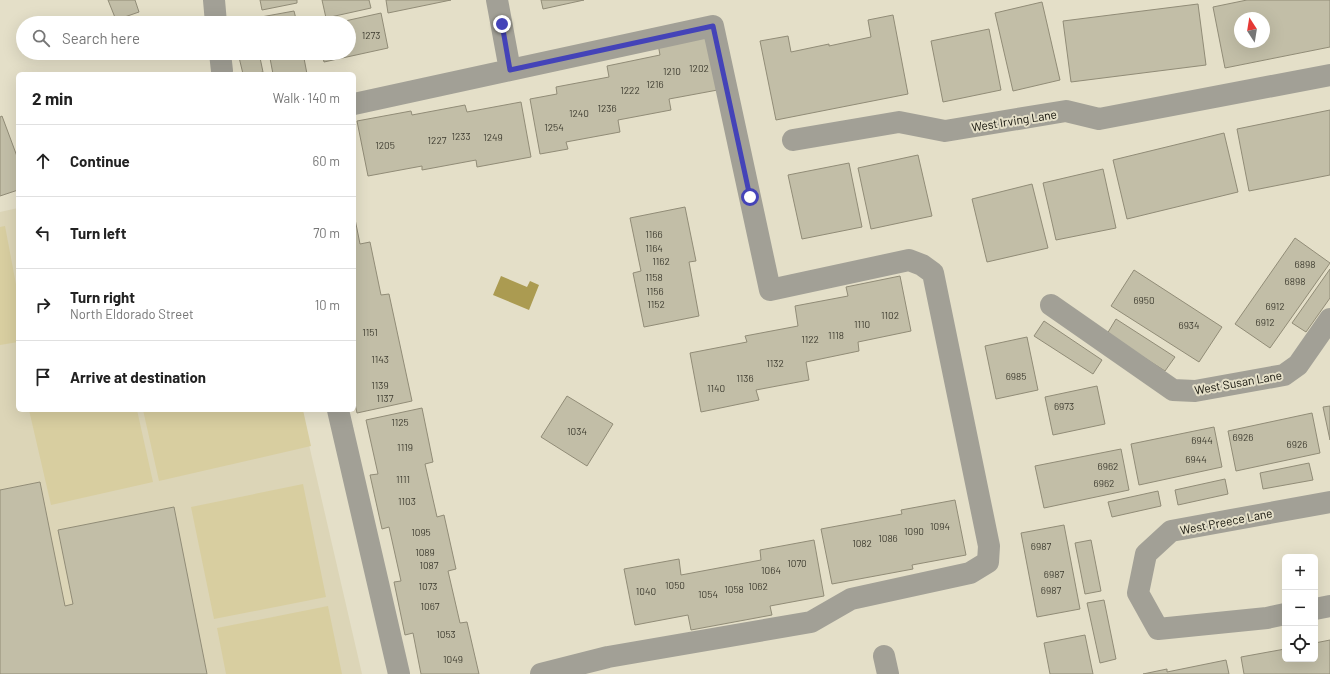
<!DOCTYPE html>
<html lang="en">
<head>
<meta charset="utf-8">
<style>
	:root { --surface:#fff; --page:#f6f6f6; --text:#222; --muted:#767676; --line:#e0e0e0 }
	body { margin:0; font-family:Barlow,sans-serif; background:var(--page); color:var(--text) }
	.controls { position:absolute; right:12px; bottom:12px; display:grid; overflow:hidden; border-radius:6px; box-shadow:0 4px 16px #0002 }
	.controls button { width:36px; height:36px; display:grid; place-items:center; padding:0; border:0; border-bottom:1px solid var(--line); background:var(--surface); color:var(--text); font:20px sans-serif }
	.compass { position:absolute; left:1234px; top:12px; width:36px; height:36px; border-radius:50%; background:var(--surface); box-shadow:0 4px 16px #0002; rotate:348deg }
	.stop { position:absolute; width:12px; height:12px; margin:-9px; border:3px solid #4443b8; border-radius:50%; background:#fff }
	.stop.end { background:#4443b8; border-color:#fff; box-shadow:0 1px 4px #0008 }
	.list { margin:0; padding:0; list-style:none }
	h2 { display:flex; justify-content:space-between; align-items:center; height:52px; margin:0; padding:0 16px; font-size:17px }
	h2 small { font-size:13px; font-weight:400; color:var(--muted) }
	.list li { display:grid; grid-template-columns:26px 1fr auto; gap:12px; align-items:center; box-sizing:border-box; height:72px; padding:0 16px; border-top:1px solid var(--line) }
	.list b { display:block; font-size:15px; white-space:nowrap }
	.list p { margin:0; font-size:13px; white-space:nowrap; color:var(--muted) }
	.list em { font-size:13px; font-style:normal; color:var(--muted) }
	.icon { flex:none; width:22px; height:22px; fill:none; stroke:currentColor; stroke-width:2; stroke-linecap:round; stroke-linejoin:round }
	.map { position:relative; flex:none; width:1330px; height:674px; overflow:hidden }
	.search { position:absolute; background:var(--surface); box-shadow:0 4px 16px #0002; left:16px; top:16px; width:340px; height:44px; display:flex; align-items:center; gap:10px; box-sizing:border-box; padding:0 14px; border-radius:22px; color:var(--muted); font-size:15px }
	.panel { position:absolute; background:var(--surface); box-shadow:0 4px 16px #0002; left:16px; top:72px; width:340px; height:340px; border-radius:6px }
	.map>svg:first-child { display:block }
</style>
</head>
<body>
<div class="map">
<svg width="1330" height="674" viewBox="0 0 1330 674">
	<rect width="100%" height="100%" fill="#e4dfc8"/>
	<path fill="#dcd5b7" d="M18,208V410H301L362,674H0V212Z"/>
	<path fill="#d8cea0" d="M5,226L18,295V342L0,345V227Z
		M29,410H137L153,482L51,505Z
		M143,410H303L311,446L159,481Z
		M303,484L326,597L214,619L191,507Z
		M328,606L342,674H226L217,628Z"/>
	<path fill="#ab9b51" d="M501,276L527,287L530,281L539,285L529,310L493,295Z"/>
	<path fill="#c2bea7" stroke="#918c77" fill-rule="evenodd" d="M108,0H135L139,12L116,20Z
		M260,0H297V3L262,10Z
		M322,0H369L371,8L326,18Z
		M386,0H451L388,13Z
		M541,0H584L543,9Z
		M1247,0H1330V47L1225,68L1213,7ZM1240,18H1264V42H1240Z
		M1042,2L1060,80L1013,91L995,13Z
		M1198,4L1206,65L1071,82L1063,21Z
		M294,11L297,23H263L261,17Z
		M381,13L388,48L324,62L322,53H349V23H336Z
		M893,15L908,94L776,120L760,41L788,36L791,52L829,44V46L871,37L868,20Z
		M989,29L1001,90L943,102L931,41Z
		M712,34L723,89L669,99L671,110L618,120L620,132L566,142L568,149L540,154L530,99L557,94L556,87L609,77L607,66L660,55L658,44Z
		M238,53H259L263,72L253,74H243Z
		M269,53H303L307,74H273Z
		M521,102L531,157L477,167L476,160L422,170V166L368,176L357,121L411,111L412,115L465,105L467,112Z
		M1330,110V175L1249,191L1237,129Z
		M2,116L18,159V190L0,196V117Z
		M1224,133L1238,192L1127,219L1113,160Z
		M918,155L932,216L871,229L858,168Z
		M849,163L862,227L802,239L788,175Z
		M1103,169L1116,228L1056,240L1043,183Z
		M1032,184L1048,248L987,262L972,199Z
		M685,207L696,261L689,262L699,316L644,327L633,273L641,271L630,218Z
		M354,214L360,244L370,242L381,295L389,294L412,401L357,413L354,399Z
		M1295,238L1330,263L1270,348L1235,324Z
		M1330,269V298L1306,332L1292,323Z
		M1134,270L1222,327L1199,362L1111,306Z
		M900,276L911,331L858,342L859,351L806,362L809,380L756,390L759,400L701,412L690,353L747,342L745,336L798,326L795,306L848,296L846,287Z
		M1116,319L1175,357L1165,371L1107,334Z
		M1044,321L1102,360L1093,374L1034,336Z
		M1027,337L1038,390L996,399L985,346Z
		M1097,386L1105,424L1053,435L1045,397Z
		M567,396L613,424L587,466L541,437Z
		M1330,406V440L1323,407Z
		M422,408L433,462L425,464L437,517L444,515L456,569L448,571L460,623L467,622L479,674H421L413,633L405,635L394,582L401,581L389,527L382,529L370,475L378,474L366,420Z
		M1312,413L1320,453L1236,471L1228,431Z
		M1214,427L1222,467L1139,485L1131,444Z
		M1121,449L1129,490L1044,508L1035,466Z
		M1309,463L1313,480L1263,489L1260,473Z
		M1225,479L1228,494L1178,505L1175,490Z
		M40,482L65,606L73,604L58,530L174,507L207,674H0V490Z
		M1158,491L1161,506L1112,517L1108,502Z
		M955,500L966,555L912,565L913,569L832,584L821,529L902,514L901,510Z
		M1064,525L1080,609L1037,617L1021,533Z
		M814,540L824,596L770,606L772,615L691,630L688,615L635,625L624,569L679,559L681,575L761,560L760,550Z
		M1091,540L1101,591L1085,594L1075,543Z
		M1104,600L1116,659L1100,663L1087,603Z
		M1085,635L1093,674H1050L1044,643Z
		M1330,640V674H1244L1241,657L1285,649V659H1315V643Z
		M1226,660L1229,674H1143L1167,669V672Z"/>
	<g fill="none" stroke-linecap="round" stroke-linejoin="round">
		<path stroke="#a2a096" stroke-width="22" d="M214,0L216,23
			M497,0L510,70
			M220,53L222,71
			M354,104L713,26L770,290L909,260L922,265L933,273L989,546L988,562L970,573L851,599L811,622L608,657L541,674
			M793,140L899,122L945,131L1066,111L1099,119L1330,75
			M1051,305L1173,390L1195,391L1284,375L1298,365L1330,319
			M338,410L399,674
			M1315,609L1330,606
			M1285,614L1267,618L1158,629L1138,593L1146,554L1171,531L1330,502
			M884,656L888,674"/>
	</g>
	<g fill="none" stroke-linecap="round" stroke-linejoin="round">
		<path stroke="#4443b8" stroke-width="5" d="M502,24L510,70L713,26L750,197"/>
	</g>
	<g text-anchor="middle" dominant-baseline="central" stroke-width="4" stroke-linejoin="round" paint-order="stroke">
		<g font-size="10" fill="#3f3d31">
			<text x="371" y="35">1273</text>
			<text x="699" y="68">1202</text>
			<text x="672" y="71">1210</text>
			<text x="655" y="84">1216</text>
			<text x="630" y="90">1222</text>
			<text x="607" y="108">1236</text>
			<text x="579" y="113">1240</text>
			<text x="554" y="127">1254</text>
			<text x="461" y="136">1233</text>
			<text x="493" y="137">1249</text>
			<text x="437" y="140">1227</text>
			<text x="385" y="145">1205</text>
			<text x="654" y="234">1166</text>
			<text x="654" y="248">1164</text>
			<text x="661" y="261">1162</text>
			<text x="1305" y="264">6898</text>
			<text x="654" y="277">1158</text>
			<text x="1295" y="281">6898</text>
			<text x="655" y="291">1156</text>
			<text x="1144" y="300">6950</text>
			<text x="656" y="304">1152</text>
			<text x="1275" y="306">6912</text>
			<text x="890" y="315">1102</text>
			<text x="1265" y="322">6912</text>
			<text x="862" y="324">1110</text>
			<text x="1189" y="325">6934</text>
			<text x="370" y="332">1151</text>
			<text x="836" y="335">1118</text>
			<text x="810" y="339">1122</text>
			<text x="380" y="359">1143</text>
			<text x="775" y="363">1132</text>
			<text x="1016" y="376">6985</text>
			<text x="745" y="378">1136</text>
			<text x="380" y="385">1139</text>
			<text x="716" y="388">1140</text>
			<text x="385" y="398">1137</text>
			<text x="1064" y="406">6973</text>
			<text x="400" y="422">1125</text>
			<text x="577" y="431">1034</text>
			<text x="1243" y="437">6926</text>
			<text x="1202" y="440">6944</text>
			<text x="1297" y="444">6926</text>
			<text x="405" y="447">1119</text>
			<text x="1196" y="459">6944</text>
			<text x="1108" y="466">6962</text>
			<text x="403" y="479">1111</text>
			<text x="1104" y="483">6962</text>
			<text x="407" y="501">1103</text>
			<text x="940" y="526">1094</text>
			<text x="914" y="531">1090</text>
			<text x="421" y="532">1095</text>
			<text x="888" y="538">1086</text>
			<text x="862" y="543">1082</text>
			<text x="1041" y="546">6987</text>
			<text x="425" y="552">1089</text>
			<text x="797" y="563">1070</text>
			<text x="429" y="565">1087</text>
			<text x="771" y="570">1064</text>
			<text x="1054" y="574">6987</text>
			<text x="675" y="585">1050</text>
			<text x="428" y="586">1073</text>
			<text x="758" y="586">1062</text>
			<text x="734" y="589">1058</text>
			<text x="1051" y="590">6987</text>
			<text x="646" y="591">1040</text>
			<text x="708" y="594">1054</text>
			<text x="430" y="606">1067</text>
			<text x="446" y="634">1053</text>
			<text x="453" y="659">1049</text>
		</g>
		<g font-size="12" fill="#13120a" stroke="#e4dfc8">
			<text transform="translate(1014 120) rotate(-9)">West Irving Lane</text>
			<text transform="translate(1238 382) rotate(-10)">West Susan Lane</text>
			<text transform="translate(1226 521) rotate(-11)">West Preece Lane</text>
		</g>
	</g>
</svg>
<div class="controls">
<button>+</button>
<button>−</button>
<button><svg class="icon" aria-label="locate" viewBox="0 0 24 24"><circle cx="12" cy="12" r="6"/><path d="M12 2v4M12 18v4M2 12h4M18 12h4"/></svg></button>
</div>
<svg class="compass" viewBox="-18 -18 36 36"><path d="M0-13l5 13h-10z" fill="#e53935"/><path d="M0 13l5-13h-10z" fill="#767676"/></svg>
<div class="stop" style="left:750px;top:197px"></div>
<div class="stop end" style="left:502px;top:24px"></div>
<div class="search"><svg class="icon" aria-label="search" viewBox="0 0 24 24"><circle cx="10" cy="10" r="6"/><path d="M15 15l6 6"/></svg>Search here</div>
<section class="panel">
<h2>2 min<small>Walk · 140 m</small></h2>
<ul class="list">
<li><svg class="icon" aria-label="ahead" viewBox="0 0 24 24"><path d="M12 20V5M6 11l6-6 6 6"/></svg><div><b>Continue</b></div><em>60 m</em></li>
<li><svg class="icon" aria-label="left" viewBox="0 0 24 24"><path d="M17 20v-9H6M10 6l-5 5 5 5"/></svg><div><b>Turn left</b></div><em>70 m</em></li>
<li><svg class="icon" aria-label="right" viewBox="0 0 24 24"><path d="M7 20v-9h11M14 6l5 5-5 5"/></svg><div><b>Turn right</b><p>North Eldorado Street</p></div><em>10 m</em></li>
<li><svg class="icon" aria-label="arrive" viewBox="0 0 24 24"><path d="M6 21V4h12l-3 4 3 4H6"/></svg><div><b>Arrive at destination</b></div></li>
</ul>
</section>
</div>
</body>
</html>
